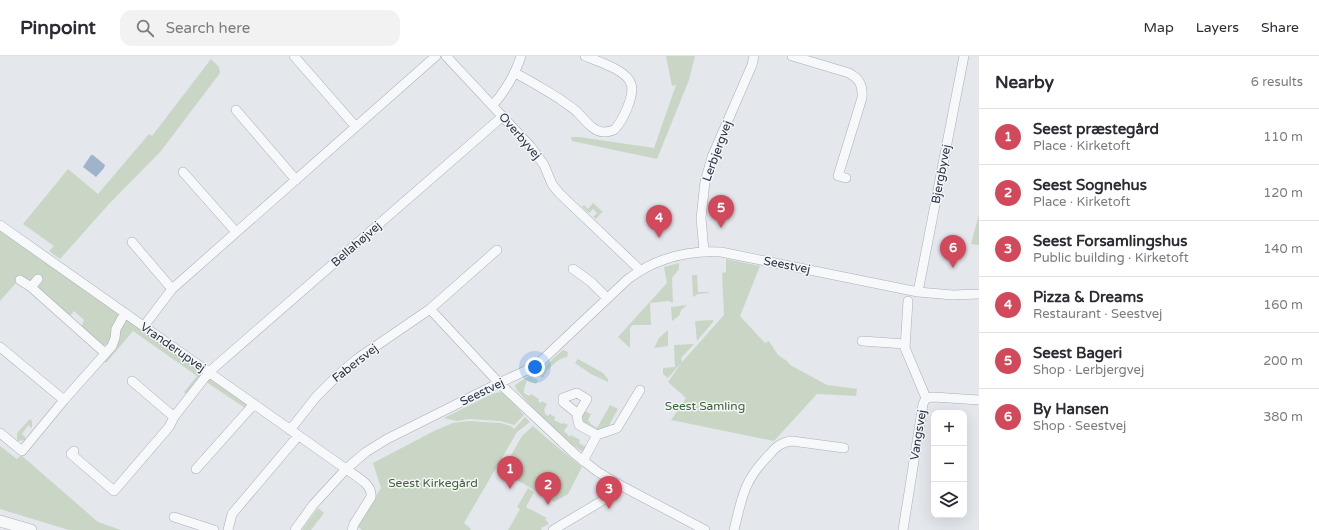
<!DOCTYPE html>
<html lang="en">
<head>
<meta charset="utf-8">
<style>
	:root { --surface:#fff; --page:#f2f2f3; --text:#2b2b33; --muted:#7c7c81; --line:#e1e1e2; --accent:#d1495b }
	body { margin:0; font-family:"Varela Round",sans-serif; background:var(--page); color:var(--text) }
	.controls { position:absolute; right:12px; bottom:12px; display:grid; overflow:hidden; border-radius:8px; box-shadow:0 4px 16px #0002 }
	.controls button { width:36px; height:36px; display:grid; place-items:center; padding:0; border:0; border-bottom:1px solid var(--line); background:var(--surface); color:var(--text); font:20px sans-serif }
	.you { position:absolute; left:535px; top:311px; width:14px; height:14px; margin:-10px; border:3px solid #fff; border-radius:50%; background:#1a73e8; box-shadow:0 0 0 6px #1a73e833 }
	.badge { display:grid; place-items:center; width:26px; height:26px; border-radius:50%; background:var(--accent); color:#fff; font-size:13px; font-weight:700 }
	.pin { position:absolute; translate:-50% -33px; filter:drop-shadow(0 1px 2px #0008) }
	.pin::after { content:''; position:absolute; top:21px; width:14px; height:12px; background:inherit; clip-path:polygon(0 0,100% 0,50% 100%) }
	.list { margin:0; padding:0; list-style:none }
	h2 { display:flex; justify-content:space-between; align-items:center; height:52px; margin:0; padding:0 16px; font-size:17px }
	h2 small { font-size:13px; font-weight:400; color:var(--muted) }
	.list li { display:grid; grid-template-columns:26px 1fr auto; gap:12px; align-items:center; box-sizing:border-box; height:56px; padding:0 16px; border-top:1px solid var(--line) }
	.list b { display:block; font-size:15px; white-space:nowrap }
	.list p { margin:0; font-size:13px; white-space:nowrap; color:var(--muted) }
	.list em { font-size:13px; font-style:normal; color:var(--muted) }
	.icon { flex:none; width:22px; height:22px; fill:none; stroke:currentColor; stroke-width:2; stroke-linecap:round; stroke-linejoin:round }
	.map { position:relative; flex:none; width:979px; height:474px; overflow:hidden }
	header { display:flex; align-items:center; gap:24px; box-sizing:border-box; height:56px; padding:0 20px; background:var(--surface); border-bottom:1px solid var(--line) }
	header strong { font-size:19px }
	nav { display:flex; gap:22px; margin-inline-start:auto; font-size:14px }
	.search { width:280px; height:36px; background:var(--page); display:flex; align-items:center; gap:10px; box-sizing:border-box; padding:0 14px; border-radius:12px; color:var(--muted); font-size:15px }
	main { display:flex }
	aside { flex:1; background:var(--surface) }
	.map>svg:first-child { display:block }
</style>
</head>
<body>
<header>
<strong>Pinpoint</strong>
<div class="search"><svg class="icon" aria-label="search" viewBox="0 0 24 24"><circle cx="10" cy="10" r="6"/><path d="M15 15l6 6"/></svg>Search here</div>
<nav><a>Map</a><a>Layers</a><a>Share</a></nav>
</header>
<main>
<div class="map">
<svg width="979" height="474" viewBox="0 0 979 474">
	<rect width="100%" height="100%" fill="#e4e7ec"/>
	<path fill="#c9d6c5" d="M666,0H695L689,24L657,103L572,85L571,81H579L654,92L676,29L672,30Z
		M211,3L219,11L220,17L161,95L109,148L60,203L49,195L54,190L23,168L68,113L98,138L149,78L152,80Z
		M593,147L603,156L600,158L596,163L593,161L597,157L593,153L589,157L582,151L584,149L588,153Z
		M979,158V189L971,188Z
		M0,174L119,256V261L111,285L107,289H101L81,272L84,264L74,255L71,259H67L38,234L39,227L33,224L29,225L22,220L0,245Z
		M726,203L760,210L740,260L765,287L769,285L778,299L787,305L790,309L827,329L857,333L856,340L817,338L774,385L671,364L686,342L668,326L682,306L724,259L722,217L726,216Z
		M679,207V213L672,222L673,247L669,245L650,247L651,269H632L630,272V292L618,281L667,227L664,211Z
		M692,219H697L698,236H709V237L698,238L693,241Z
		M687,249L681,254L679,260L672,265L671,251Z
		M127,264H129L200,314L201,321L186,338L184,336L197,320L133,275L106,307L103,303L123,267Z
		M713,264V266L697,285L695,265Z
		M668,274V290L654,292L659,282Z
		M694,288L681,302L682,306L668,322L663,318V312L675,311L674,289Z
		M563,294L568,296L567,301C558,302 546,314 543,322L536,318Z
		M578,303L603,317L608,323V326L591,318L575,307Z
		M529,320L538,324L536,328L527,324L524,333V337L529,340L531,338L539,343L538,345L541,347L542,345L547,348L544,354L545,356V358L548,360L550,358L555,361L554,364L562,368L564,367L568,369L564,375L570,381L571,379L580,384L579,387L584,390L587,389L583,396C556,379 536,356 516,333L515,329Z
		M209,323L249,351L248,354L205,325Z
		M500,336L506,339L524,359L514,369L500,365L469,363L457,365L444,362L492,338Z
		M610,349L618,353L607,373L597,376L582,367L580,361L585,355L591,358L588,364L591,368L597,372Z
		M525,361L530,366L517,376L464,467L470,472L471,474H362L357,470L381,432L373,407L436,374L453,367L468,365L501,367L511,370L514,373Z
		M30,363L32,365V372L28,369L22,378L25,381V384L17,385V377Z
		M533,370L550,385L582,411L568,438L554,446L502,415L522,380Z
		M0,390L17,403L21,399L98,466L121,474H69L0,453Z
		M528,432L534,436L526,451L547,462L545,463L549,468L541,472L542,474H508L520,453L517,451Z
		M318,452L324,457L311,474H302Z"/>
	<path fill="#9fb4cc" d="M91,99H93L105,109L104,112L96,121L83,111Z"/>
	<g fill="none" stroke-linecap="round" stroke-linejoin="round">
		<g stroke="#a9aeb7" stroke-width="10">
			<path id="minor" d="M294,0L356,71
				M446,0L531,91L544,109L552,128L559,137L640,214
				M792,0L849,17C860,23 863,30 862,42L838,120L846,122
				M515,17C531,25 545,34 560,43C566,48 574,52 579,58C586,65 593,75 603,76C607,76 612,75 615,73C623,64 635,39 631,28C627,14 597,5 585,0
				M493,49C506,34 515,19 521,0
				M236,54L296,124
				M183,116L236,176
				M0,169L346,413C355,420 373,428 371,441L354,468L352,474
				M132,186L172,233
				M704,195L701,162L705,126L712,101L752,9L754,0
				M573,213L591,226L607,242
				M20,224L31,231L105,297
				M31,231L38,223
				M918,236L964,0
				M430,253L499,327L576,399L598,416L618,428L705,474
				M144,270L172,233L436,0
				M862,285L905,288
				M0,291L64,344
				M132,325L174,361
				M926,342L933,341L979,344
				M578,358L563,346V342L577,337L587,343L577,360L579,369L597,379L617,372L640,334
				M290,374L316,341L336,321L357,303L430,253L497,194
				M0,377L22,395L64,344L112,290L115,282L116,273L125,257
				M74,395L71,398L114,435L169,371L174,361L209,316L503,60
				M583,405L597,379
				M196,413L254,348
				M174,461L214,474
				M228,474L232,458L298,380
				M295,474L313,449L346,413L366,396L387,383L499,327L525,315L539,307L628,223C656,202 686,194 721,196L918,236L953,239L979,238
				M553,474L605,443L618,428
				M734,474C742,441 744,424 769,399C776,391 781,386 792,385L844,392
				M903,474L923,348L926,342L905,292L908,245"/>
		</g>
		<g stroke="#a9aeb7" stroke-width="12">
			<path id="tertiary" d="M0,465L31,474"/>
		</g>
		<use href="#minor" stroke="#f7f8fa" stroke-width="9"/>
		<use href="#tertiary" stroke="#f7f8fa" stroke-width="11"/>
	</g>
	<g text-anchor="middle" dominant-baseline="central" stroke-width="3" stroke-linejoin="round" paint-order="stroke">
		<g font-size="12" fill="#2b3445" stroke="#f4f6f9">
			<text transform="translate(520 80) rotate(49)">Overbyvej</text>
			<text transform="translate(717 95) rotate(-70)">Lerbjergvej</text>
			<text transform="translate(941 118) rotate(-79)">Bjergbyvej</text>
			<text transform="translate(356 188) rotate(-41)">Bellahøjvej</text>
			<text transform="translate(787 209) rotate(11)">Seestvej</text>
			<text transform="translate(173 291) rotate(35)">Vranderupvej</text>
			<text transform="translate(355 307) rotate(-38)">Fabersvej</text>
			<text transform="translate(482 336) rotate(-26)">Seestvej</text>
			<text transform="translate(918 379) rotate(-81)">Vangsvej</text>
		</g>
		<g font-size="12" fill="#3f6138" stroke="#f4f6f9">
			<text x="705" y="350">Seest Samling</text>
			<text x="433" y="427">Seest Kirkegård</text>
		</g>
	</g>
</svg>
<div class="controls">
<button>+</button>
<button>−</button>
<button><svg class="icon" aria-label="layers" viewBox="0 0 24 24"><path d="M12 4l9 5-9 5-9-5zM3 14l9 5 9-5"/></svg></button>
</div>
<div class="you"></div>
<div class="pin badge" style="left:510px;top:433px">1</div>
<div class="pin badge" style="left:548px;top:449px">2</div>
<div class="pin badge" style="left:609px;top:453px">3</div>
<div class="pin badge" style="left:659px;top:182px">4</div>
<div class="pin badge" style="left:721px;top:172px">5</div>
<div class="pin badge" style="left:953px;top:212px">6</div>
</div>
<aside>
<h2>Nearby<small>6 results</small></h2>
<ul class="list">
<li><span class="badge">1</span><div><b>Seest præstegård</b><p>Place · Kirketoft</p></div><em>110 m</em></li>
<li><span class="badge">2</span><div><b>Seest Sognehus</b><p>Place · Kirketoft</p></div><em>120 m</em></li>
<li><span class="badge">3</span><div><b>Seest Forsamlingshus</b><p>Public building · Kirketoft</p></div><em>140 m</em></li>
<li><span class="badge">4</span><div><b>Pizza &amp; Dreams</b><p>Restaurant · Seestvej</p></div><em>160 m</em></li>
<li><span class="badge">5</span><div><b>Seest Bageri</b><p>Shop · Lerbjergvej</p></div><em>200 m</em></li>
<li><span class="badge">6</span><div><b>By Hansen</b><p>Shop · Seestvej</p></div><em>380 m</em></li>
</ul>
</aside>
</main>
</body>
</html>
